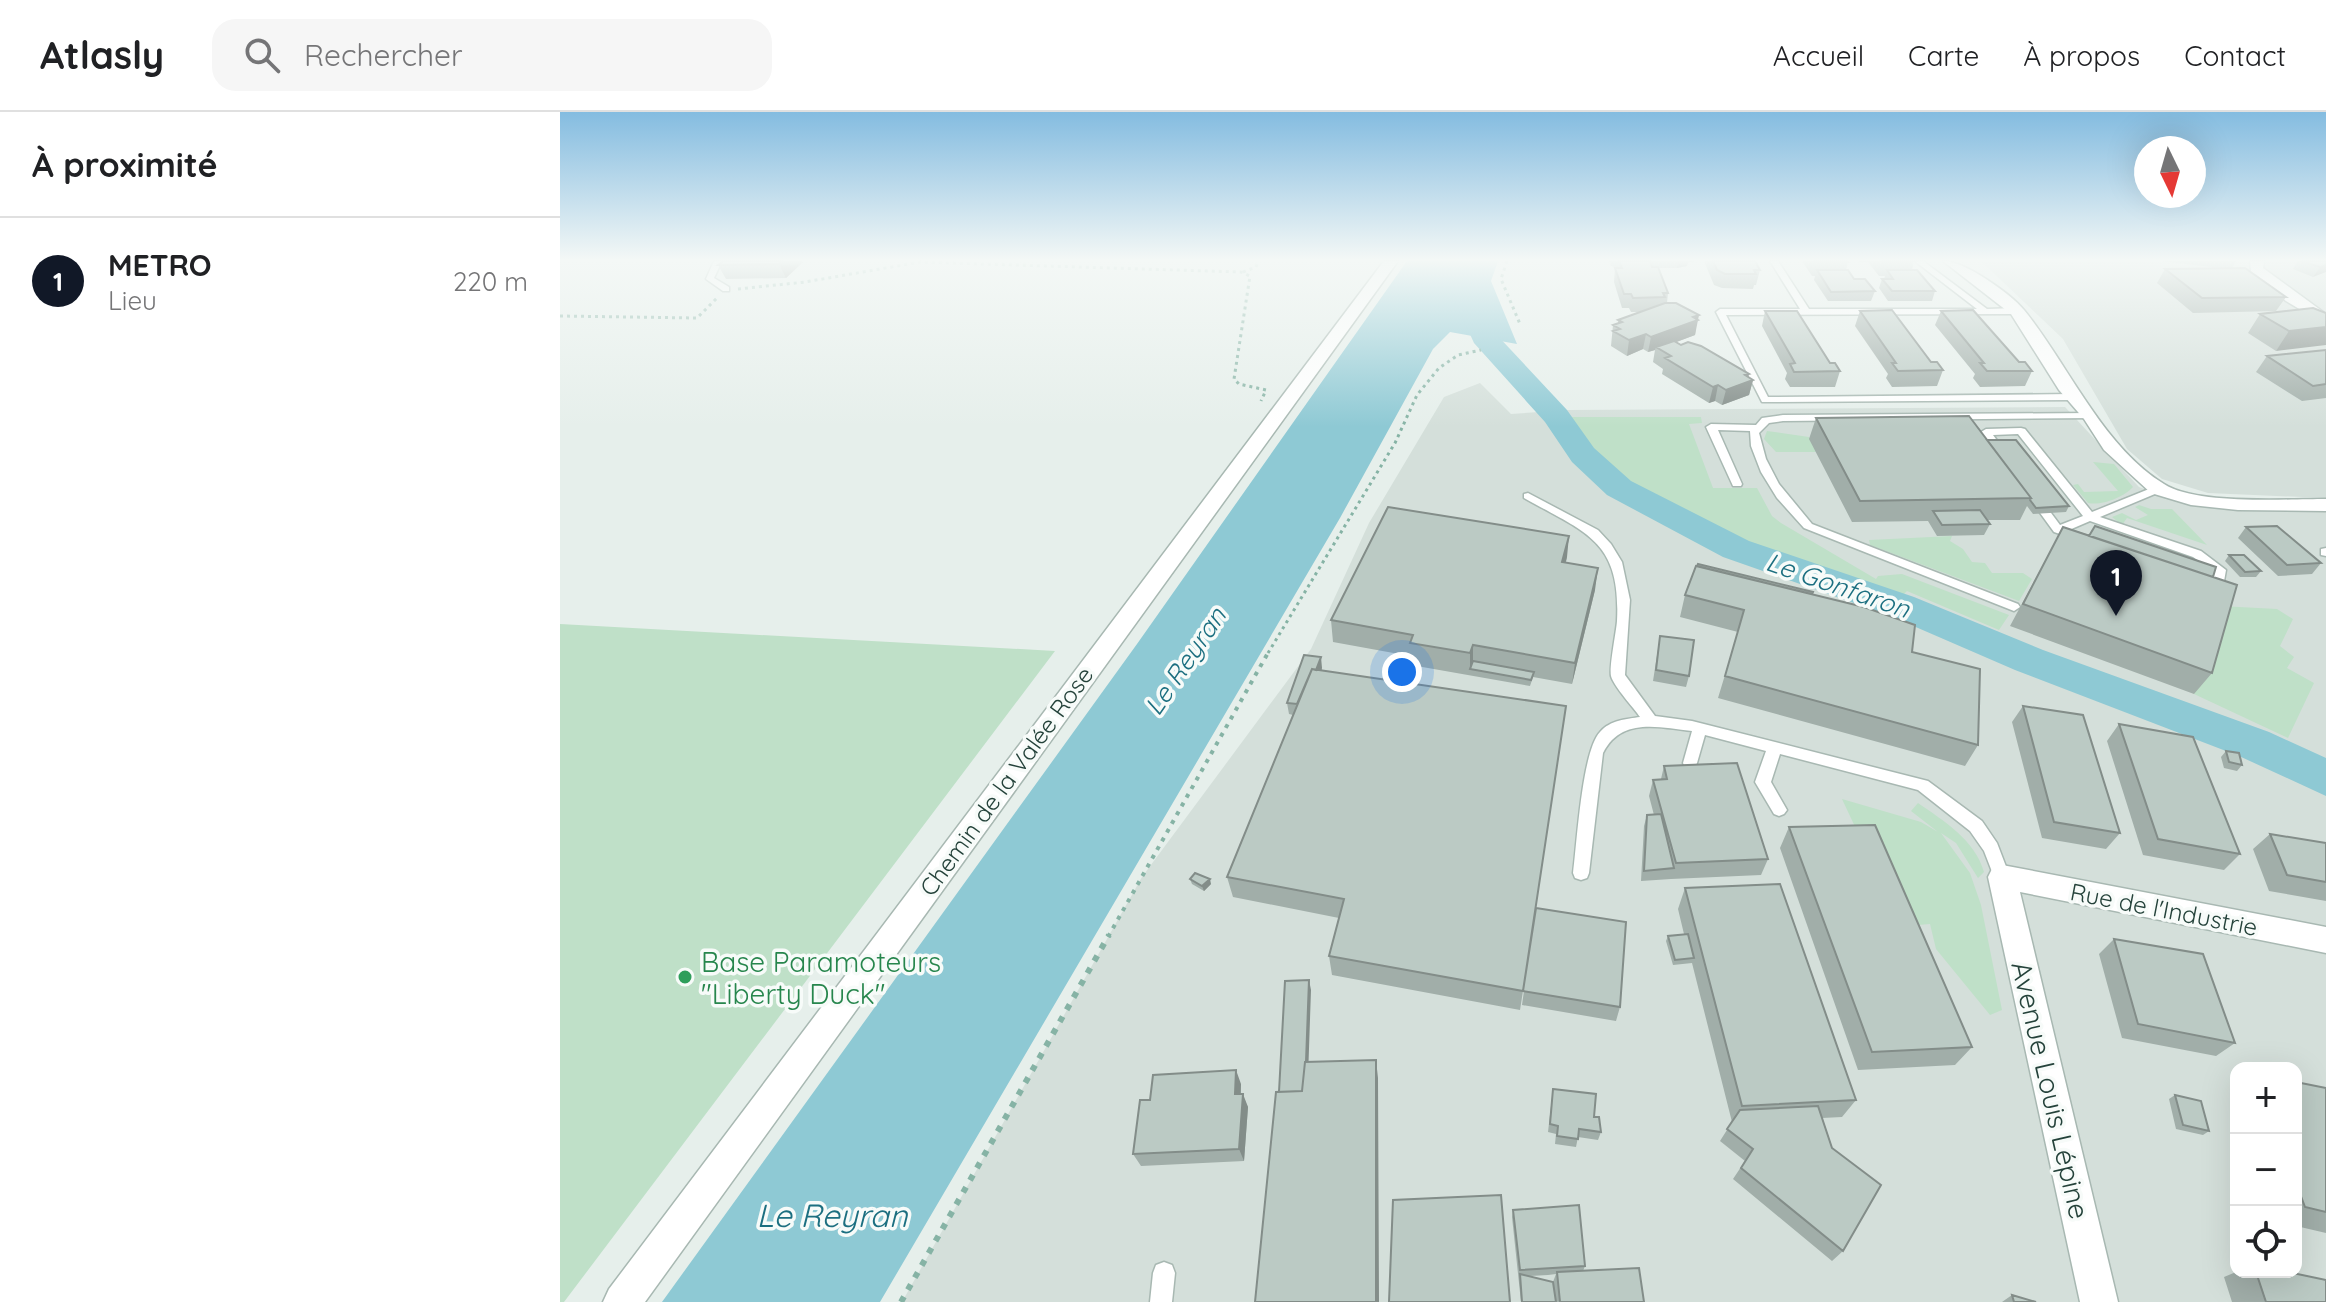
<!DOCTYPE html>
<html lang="fr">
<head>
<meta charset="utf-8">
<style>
	:root { --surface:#fff; --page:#f6f6f6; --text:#202124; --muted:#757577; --line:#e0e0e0; --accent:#111827 }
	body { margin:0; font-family:Quicksand,sans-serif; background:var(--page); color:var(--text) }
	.controls { position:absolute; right:24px; bottom:24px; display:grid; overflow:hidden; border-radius:16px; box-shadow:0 8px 32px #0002 }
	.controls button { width:72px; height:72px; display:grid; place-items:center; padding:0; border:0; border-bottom:2px solid var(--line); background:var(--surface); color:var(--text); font:40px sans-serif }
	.compass { position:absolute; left:1574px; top:24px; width:72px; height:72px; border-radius:50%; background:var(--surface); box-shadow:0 8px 32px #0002; rotate:175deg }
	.you { position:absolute; left:842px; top:560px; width:28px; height:28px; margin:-20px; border:6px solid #fff; border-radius:50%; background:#1a73e8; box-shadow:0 0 0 12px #1a73e833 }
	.badge { display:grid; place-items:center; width:52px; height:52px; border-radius:50%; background:var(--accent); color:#fff; font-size:26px; font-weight:700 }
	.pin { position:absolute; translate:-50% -66px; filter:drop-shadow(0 2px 4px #0008) }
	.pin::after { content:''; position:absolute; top:42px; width:28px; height:24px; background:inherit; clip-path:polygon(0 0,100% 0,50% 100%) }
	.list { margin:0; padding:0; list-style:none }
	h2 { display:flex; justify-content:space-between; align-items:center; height:104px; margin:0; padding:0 32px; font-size:34px }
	h2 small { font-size:26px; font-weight:400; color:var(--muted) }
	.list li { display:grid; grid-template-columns:52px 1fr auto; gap:24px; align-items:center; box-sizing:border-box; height:128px; padding:0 32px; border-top:2px solid var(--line) }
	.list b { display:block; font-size:30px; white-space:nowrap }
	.list p { margin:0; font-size:26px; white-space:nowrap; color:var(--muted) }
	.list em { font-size:26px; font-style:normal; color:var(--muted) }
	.icon { flex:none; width:44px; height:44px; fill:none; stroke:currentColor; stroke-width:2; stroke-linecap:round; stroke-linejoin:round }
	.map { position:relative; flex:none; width:1766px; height:1190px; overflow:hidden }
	header { display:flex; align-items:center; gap:48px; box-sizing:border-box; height:112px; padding:0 40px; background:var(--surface); border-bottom:2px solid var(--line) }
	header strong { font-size:38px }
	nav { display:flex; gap:44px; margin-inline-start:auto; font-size:28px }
	.search { width:560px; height:72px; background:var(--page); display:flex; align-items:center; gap:20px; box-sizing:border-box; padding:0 28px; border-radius:24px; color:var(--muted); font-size:30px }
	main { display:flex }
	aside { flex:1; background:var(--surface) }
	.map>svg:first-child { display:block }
</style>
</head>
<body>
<header>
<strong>Atlasly</strong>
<div class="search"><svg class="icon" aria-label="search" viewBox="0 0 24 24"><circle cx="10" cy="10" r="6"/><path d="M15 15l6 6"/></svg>Rechercher</div>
<nav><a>Accueil</a><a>Carte</a><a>À propos</a><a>Contact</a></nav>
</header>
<main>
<aside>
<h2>À proximité<small></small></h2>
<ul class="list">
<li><span class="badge">1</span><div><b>METRO</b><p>Lieu</p></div><em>220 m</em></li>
</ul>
</aside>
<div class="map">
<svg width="1766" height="1190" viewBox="0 0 1766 1190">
	<rect width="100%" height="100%" fill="#e6efeb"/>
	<path fill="#d4dfda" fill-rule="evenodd" d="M1427,149H1766V386L1648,381L1602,367L1567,337L1503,227L1423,151Z
		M920,271L951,302L1009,298L1505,295L1579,375L1619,389L1766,396V1190H342L582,765L751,537L809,411L884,285ZM1676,956H1736V1160H1676Z"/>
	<path fill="#bfe0c8" d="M1010,305H1141L1142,311L1129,312L1153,376H1197L1212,404L1221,411L1316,467L1318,464L1342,462L1449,503L1439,518L1347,479L1343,483L1337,480L1340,489L1177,429L1064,367L1035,340Z
		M1207,319L1249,325L1256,340H1216L1204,327Z
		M1533,350L1554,352L1573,375C1564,385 1542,394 1528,391L1513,373L1518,372L1524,380L1558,379Z
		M1579,393L1591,397H1612L1647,433L1567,406L1562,413L1552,405L1562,401L1576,408L1588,403L1575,395Z
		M1392,424L1390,429L1403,437L1412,450L1425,451L1432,461H1463L1472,467L1459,489L1310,433L1309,428Z
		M1660,494L1717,497L1733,507L1720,534L1734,545L1727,556L1754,571L1728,626L1634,582Z
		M0,512L495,539L4,1190H0Z
		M1282,687L1361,710L1378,720L1351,699L1358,691C1384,709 1415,728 1424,760L1418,766L1396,731L1381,721L1410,761L1421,793L1442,898L1430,903L1376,837L1370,812L1358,813L1304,734Z"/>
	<path fill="#8ec9d4" d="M847,149H938L931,169L957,232L890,220L873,237L780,406L320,1190H102L577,532Z"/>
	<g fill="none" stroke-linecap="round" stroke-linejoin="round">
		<path fill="#8ec9d4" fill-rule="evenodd" d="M883,149H907L912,174L936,222L1007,298L1034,336L1071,369L1189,429L1354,485L1483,538L1709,620L1766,646V684L1679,644L1455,558L1328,503L1163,445L1047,383L1012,350L985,310L914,231L888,174Z"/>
		<g stroke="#a8b8b2" stroke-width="3">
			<path id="service" d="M154,149H162L154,166L169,175V179H163L146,167Z
				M1210,149H1218L1249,197H1417L1356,150L1363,149L1427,197L1457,196L1461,199L1457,202L1166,203L1208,285L1512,282L1517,285L1512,288L1202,290L1156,200L1160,197H1240Z
				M1531,301L1536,304L1535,306L1223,309L1209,311L1199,321L1206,347L1219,372L1252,412L1458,492L1460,495L1454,499L1244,416L1217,386L1201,360L1191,334L1190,319L1158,318L1182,372L1181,374H1173L1146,315L1151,312L1196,313L1202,306L1223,303Z
				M1461,316L1465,317L1532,400L1594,375H1602V379L1540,405L1641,439L1666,458L1663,475H1655L1494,420L1421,320L1426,317ZM1458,322L1523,404L1500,413L1433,323ZM1530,409L1633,445L1654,459L1653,466L1509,418Z
				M968,381L1038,418L1051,432L1062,450L1070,488L1065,563L1095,604L1132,609L1368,669L1422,709L1437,731L1450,765L1448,770L1442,772L1436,770L1424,739L1410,719L1358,678L1220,642L1211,670L1227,698L1224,702L1219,704L1214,702L1195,670L1206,639L1145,623L1137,651L1135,655H1125L1123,651L1132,619C1098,615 1061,605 1043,641L1029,761L1027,766L1021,768L1015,766L1013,761C1017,731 1022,639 1040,620C1050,608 1067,607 1080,605C1074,596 1054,575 1051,564C1049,555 1056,521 1057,509C1061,428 1026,421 964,386V382Z
				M1766,436V444L1761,443V437Z
				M604,1150L612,1153L615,1161L612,1190H590L593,1161L596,1153Z"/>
		</g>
		<g stroke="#a8b8b2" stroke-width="3">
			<path id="minor" d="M824,149H838L85,1190H43L49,1177Z
				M1383,149C1403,148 1450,181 1464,198C1508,252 1542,334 1604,372C1636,393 1726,387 1766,387V399L1678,398L1631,393L1591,381L1544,338L1524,307L1499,278L1451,202Z
				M1690,149H1704L1703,156L1766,202V213L1726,189L1691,160Z
				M1442,753L1766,815V841L1460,780L1558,1190H1520L1428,765L1432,757Z"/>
		</g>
		<path stroke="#86b3a5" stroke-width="3" stroke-dasharray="3 4" stroke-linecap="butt" d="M947,149L941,167L960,212
			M683,160L696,155L698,149
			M178,177L245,170L360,150L681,160L690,164L674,267L679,272L706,278L701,289
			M0,204L137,206L157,186
			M708,541L835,331L857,283L879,256L898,243L921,238"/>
		<path stroke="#86b3a5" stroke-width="4" stroke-dasharray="4 6" stroke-linecap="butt" d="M548,825L709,539"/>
		<path stroke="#86b3a5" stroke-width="6" stroke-dasharray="6 8" stroke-linecap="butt" d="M341,1190L549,823"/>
		<use href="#service" fill="#fff" fill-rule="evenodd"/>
		<use href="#minor" fill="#fff" fill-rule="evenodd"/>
	</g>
	<path fill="#a1aea9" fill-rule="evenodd" d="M1049,149H1134V150H1128L1127,154L1117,156H1098L1108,181L1107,191L1136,217L1135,223L1116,230L1193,268L1189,283L1162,293L1155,289L1149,291L1102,262L1103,257L1093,250L1095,238L1088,240L1083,237L1067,244L1051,234L1053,213L1058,211V208L1079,200H1071L1069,196H1062L1054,170L1055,156H1058L1051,154Z
		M1144,149H1195L1200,158L1196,173H1194L1193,177L1162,176L1154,173Z
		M1242,149H1287L1288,150L1286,158L1294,167L1315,179L1311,189H1268L1254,168L1255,164H1252Z
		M1299,149H1354L1352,158L1375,179L1372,189H1328L1319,176L1322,167H1324L1325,164H1319L1308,150H1299Z
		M1600,149H1676L1672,156L1726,185L1716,199L1633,201L1597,171L1605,157L1659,156Z
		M1738,149H1766L1753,165L1733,157Z
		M243,150L226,166L166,167L158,153Z
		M1753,196L1716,239L1688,221L1700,202Z
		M1205,199L1280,259L1275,275H1230L1225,267L1227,261L1202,214Z
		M1300,199L1383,258L1377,274L1332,275L1326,266L1328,262L1295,214Z
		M1381,199L1472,259L1465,274L1420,275L1413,266L1415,262L1375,213Z
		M1766,238V286L1742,289L1696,260L1707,244Z
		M1256,306L1427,328L1509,394L1506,400L1473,402L1467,394L1460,408H1427L1430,412L1424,423L1377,424L1368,409L1292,410L1249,327Z
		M1503,415L1653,465L1652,561L1634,582L1450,514Z
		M1686,415L1761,451L1752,462L1718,464L1678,426Z
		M1669,443L1701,459L1696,465H1680L1665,449Z
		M1007,445L1006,450L1035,478L1012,572L973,565L970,574L851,553L850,544L773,530L771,508Z
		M1252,482L1352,540L1418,633L1405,654L1158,586L1178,520L1120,505L1125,483Z
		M1100,524L1129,564L1126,575L1093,569Z
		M762,556V559L976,796L1060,895L1056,909L962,893L974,808L960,898L772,863L769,844L779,806L673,785L667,765L733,603L729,602L727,591Z
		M1463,594L1560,721L1546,737L1482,726L1452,610Z
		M1559,612L1680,742L1664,758L1583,743L1547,629Z
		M1666,639L1682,653L1677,659L1664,656L1661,645Z
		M1104,654L1208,747L1201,763L1111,767L1081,769L1084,714L1087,703H1094L1089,684L1093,668L1101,667Z
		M1229,715L1412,935L1395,953L1298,958L1220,736Z
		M1710,722L1766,731V789L1709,779L1693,737Z
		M630,767L651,772L644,779L632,772Z
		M1125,776L1296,988L1282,1005L1262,1006L1283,1139L1272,1149L1173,1067L1185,1049L1160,1029L1172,1010L1132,851L1113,853L1106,829L1108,824L1124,822L1118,797Z
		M1554,827L1675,931L1656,944L1562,926L1539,842Z
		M1736,970L1766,976V1121L1736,1114Z
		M681,972V982L688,995L684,1049L581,1054L573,1042L590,988Z
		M1676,974V997L1670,978Z
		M993,977L1034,1005L1041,1020L1038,1028L1018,1025L1016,1035L995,1032L996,1022L988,1020Z
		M1615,983L1649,1019L1643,1023L1616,1017L1609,987Z
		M953,1098L1025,1154L1023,1159L1084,1190H961L952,1105ZM996,1162L993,1170L970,1164L988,1163Z
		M1676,1160H1728L1766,1190H1672L1664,1165Z
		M1452,1183L1476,1190H1442Z"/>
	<path fill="#838d89" d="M222,149H242L243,150L226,166L219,152Z
		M1118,149H1128L1127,154L1117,156Z
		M1766,153V160L1753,165L1760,155Z
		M1139,203L1135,223L1098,237L1096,235L1095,238L1088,240L1091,225Z
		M1766,215V233L1716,239L1729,219Z
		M1086,222L1083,237L1067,244L1069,228Z
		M1189,262L1187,270L1193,268L1189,283L1162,293L1166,278L1185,263Z
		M1158,273L1155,289L1149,291L1153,275Z
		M1009,424L1007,445L1000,471L1002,450Z
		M1038,456L1035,478L1012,572L1015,551Z
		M913,533V555L910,557V541Z
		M761,545L762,556L745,604L743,593Z
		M650,767L651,772L644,779L642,774Z
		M749,868L751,878L747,995L744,987Z
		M816,948L818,966L819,1190H816Z
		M676,958L681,972L680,995L675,982Z
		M683,982L688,995L684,1049L679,1037Z"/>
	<path fill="#bbcac4" stroke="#838d89" stroke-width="2" d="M163,149H222L219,152L158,153Z
		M1059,149H1090L1092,155H1098L1108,181H1103L1105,185L1073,186L1071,182H1064L1055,156H1062Z
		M1153,149H1195L1200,158H1194L1196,162H1165L1157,158Z
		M1255,149H1287L1288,150H1256Z
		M1323,149H1355L1323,150Z
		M1741,149H1766V153L1760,155Z
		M1685,156L1726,185L1642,186L1605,157Z
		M1257,158H1288L1294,167H1305L1315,179L1271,180Z
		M1327,158H1357L1375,179H1332L1322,167H1333Z
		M1105,191H1116L1139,203L1133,205L1138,208L1091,225L1086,222L1069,228L1053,219L1060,217L1053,213L1062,210L1058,208Z
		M1753,196L1766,201V215L1729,219L1700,202Z
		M1332,198L1371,250H1377L1383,258L1338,259L1332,251H1336L1300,199Z
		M1413,198L1459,250H1465L1472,259H1427L1420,251H1424L1381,199Z
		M1205,199H1237L1270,251H1275L1280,259L1234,260L1230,252L1235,251Z
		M1114,229L1121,233L1128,230L1141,234L1189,262L1185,263L1193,268L1166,278L1158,273L1153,275L1105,246L1111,244L1096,235Z
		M1766,238V272L1753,274L1707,244Z
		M1409,304L1471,386L1300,389L1256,306Z
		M1427,328H1456L1509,394L1476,396L1470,388L1471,386Z
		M828,395L1009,424L1002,450L1038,456L1015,551L913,533L910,541L850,531L853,523L771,508Z
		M1420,398L1430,412L1382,413L1373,399Z
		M1535,414L1656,455L1653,465L1529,424Z
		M1717,414L1761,451L1727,453L1686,415Z
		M1503,415L1677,473L1652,561L1463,492Z
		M1669,443H1684L1701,459L1685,460Z
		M1138,452L1253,480L1252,482L1137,454Z
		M1136,454L1304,495L1355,513L1352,540L1420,557L1418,633L1165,564L1184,498L1125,483Z
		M1100,524L1134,528L1129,564L1096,558Z
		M744,543L761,545L756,558L752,557L737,592L727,591Z
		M913,549L974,560L971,568L910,557Z
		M752,557L1006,594L963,879L769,844L784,787L667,765Z
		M1463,594L1523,603L1560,721L1494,710Z
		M1559,612L1633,625L1680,742L1598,727Z
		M1666,639L1679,641L1682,653L1669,650Z
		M1177,651L1208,747L1116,751L1093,668L1107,667L1104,654Z
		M1101,702L1114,756L1084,759L1087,703Z
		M1315,713L1412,935L1312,940L1229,715Z
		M1710,722L1766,731V770L1727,763Z
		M635,761L650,767L642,774L630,767Z
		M1220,772L1296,988L1182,994L1125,776Z
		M976,796L1066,810L1060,895L963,879Z
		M1128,822L1134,846L1115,848L1108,824Z
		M1554,827L1643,842L1675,931L1578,912Z
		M749,868L746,950H745L742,979L719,980L725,869Z
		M816,948V1190H695L716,980L742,979L745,950Z
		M676,958L675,982H683L679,1037L573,1042L580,988H590L593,963Z
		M1736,970L1766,976V1100L1745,1095L1736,1071Z
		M993,977L1036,982L1034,1005H1039L1041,1020L1019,1017L1018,1027L997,1024L998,1014L990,1012Z
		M1615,983L1641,989L1649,1019L1623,1013Z
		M1258,994L1272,1036L1321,1073L1283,1139L1181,1056L1193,1037L1167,1017L1180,998Z
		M941,1083L950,1190H829L833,1088Z
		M1019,1093L1025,1154L960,1158L953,1098Z
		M1079,1156L1084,1190H1000L997,1160Z
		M1696,1160H1728L1766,1168V1190H1706Z
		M960,1162L993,1170L996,1190H962Z
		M1452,1183L1476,1190H1454Z"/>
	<linearGradient id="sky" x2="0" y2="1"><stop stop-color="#84bce0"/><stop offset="0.47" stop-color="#f4f8f6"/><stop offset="1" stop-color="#f4f8f6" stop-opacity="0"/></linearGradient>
	<rect width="1766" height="315" fill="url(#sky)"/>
	<circle fill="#2e9e5b" stroke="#f7fbf9" stroke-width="3" cx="125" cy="865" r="8"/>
	<g text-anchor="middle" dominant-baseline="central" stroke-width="7" stroke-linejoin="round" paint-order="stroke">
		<g font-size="24" fill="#24423a" stroke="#f7fbf9">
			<text transform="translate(446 669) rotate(-54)">Chemin de la Valée Rose</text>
			<text transform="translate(1604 797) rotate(11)">Rue de l'Industrie</text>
		</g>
		<g font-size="26" font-style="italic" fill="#1c6f80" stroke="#f7fbf9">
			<text transform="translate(1278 473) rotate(19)">Le Gonfaron</text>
			<text transform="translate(625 549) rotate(-56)">Le Reyran</text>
		</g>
		<g font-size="28" fill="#27864d" stroke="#f7fbf9" text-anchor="start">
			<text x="141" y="849">Base Paramoteurs<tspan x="141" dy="32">"Liberty Duck"</tspan></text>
		</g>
		<g font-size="28" fill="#24423a" stroke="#f7fbf9">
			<text transform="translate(1491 978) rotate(77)">Avenue Louis Lépine</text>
		</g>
		<g font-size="32" font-style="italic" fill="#1c6f80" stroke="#f7fbf9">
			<text x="272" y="1103">Le Reyran</text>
		</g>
	</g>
</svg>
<div class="controls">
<button>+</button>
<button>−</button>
<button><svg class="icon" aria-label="locate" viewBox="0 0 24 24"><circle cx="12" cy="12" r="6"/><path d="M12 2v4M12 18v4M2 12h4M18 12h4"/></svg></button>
</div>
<svg class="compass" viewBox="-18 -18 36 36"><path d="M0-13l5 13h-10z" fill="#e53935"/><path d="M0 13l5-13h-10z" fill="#757577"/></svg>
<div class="you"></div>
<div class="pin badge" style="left:1556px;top:504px">1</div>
</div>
</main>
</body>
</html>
